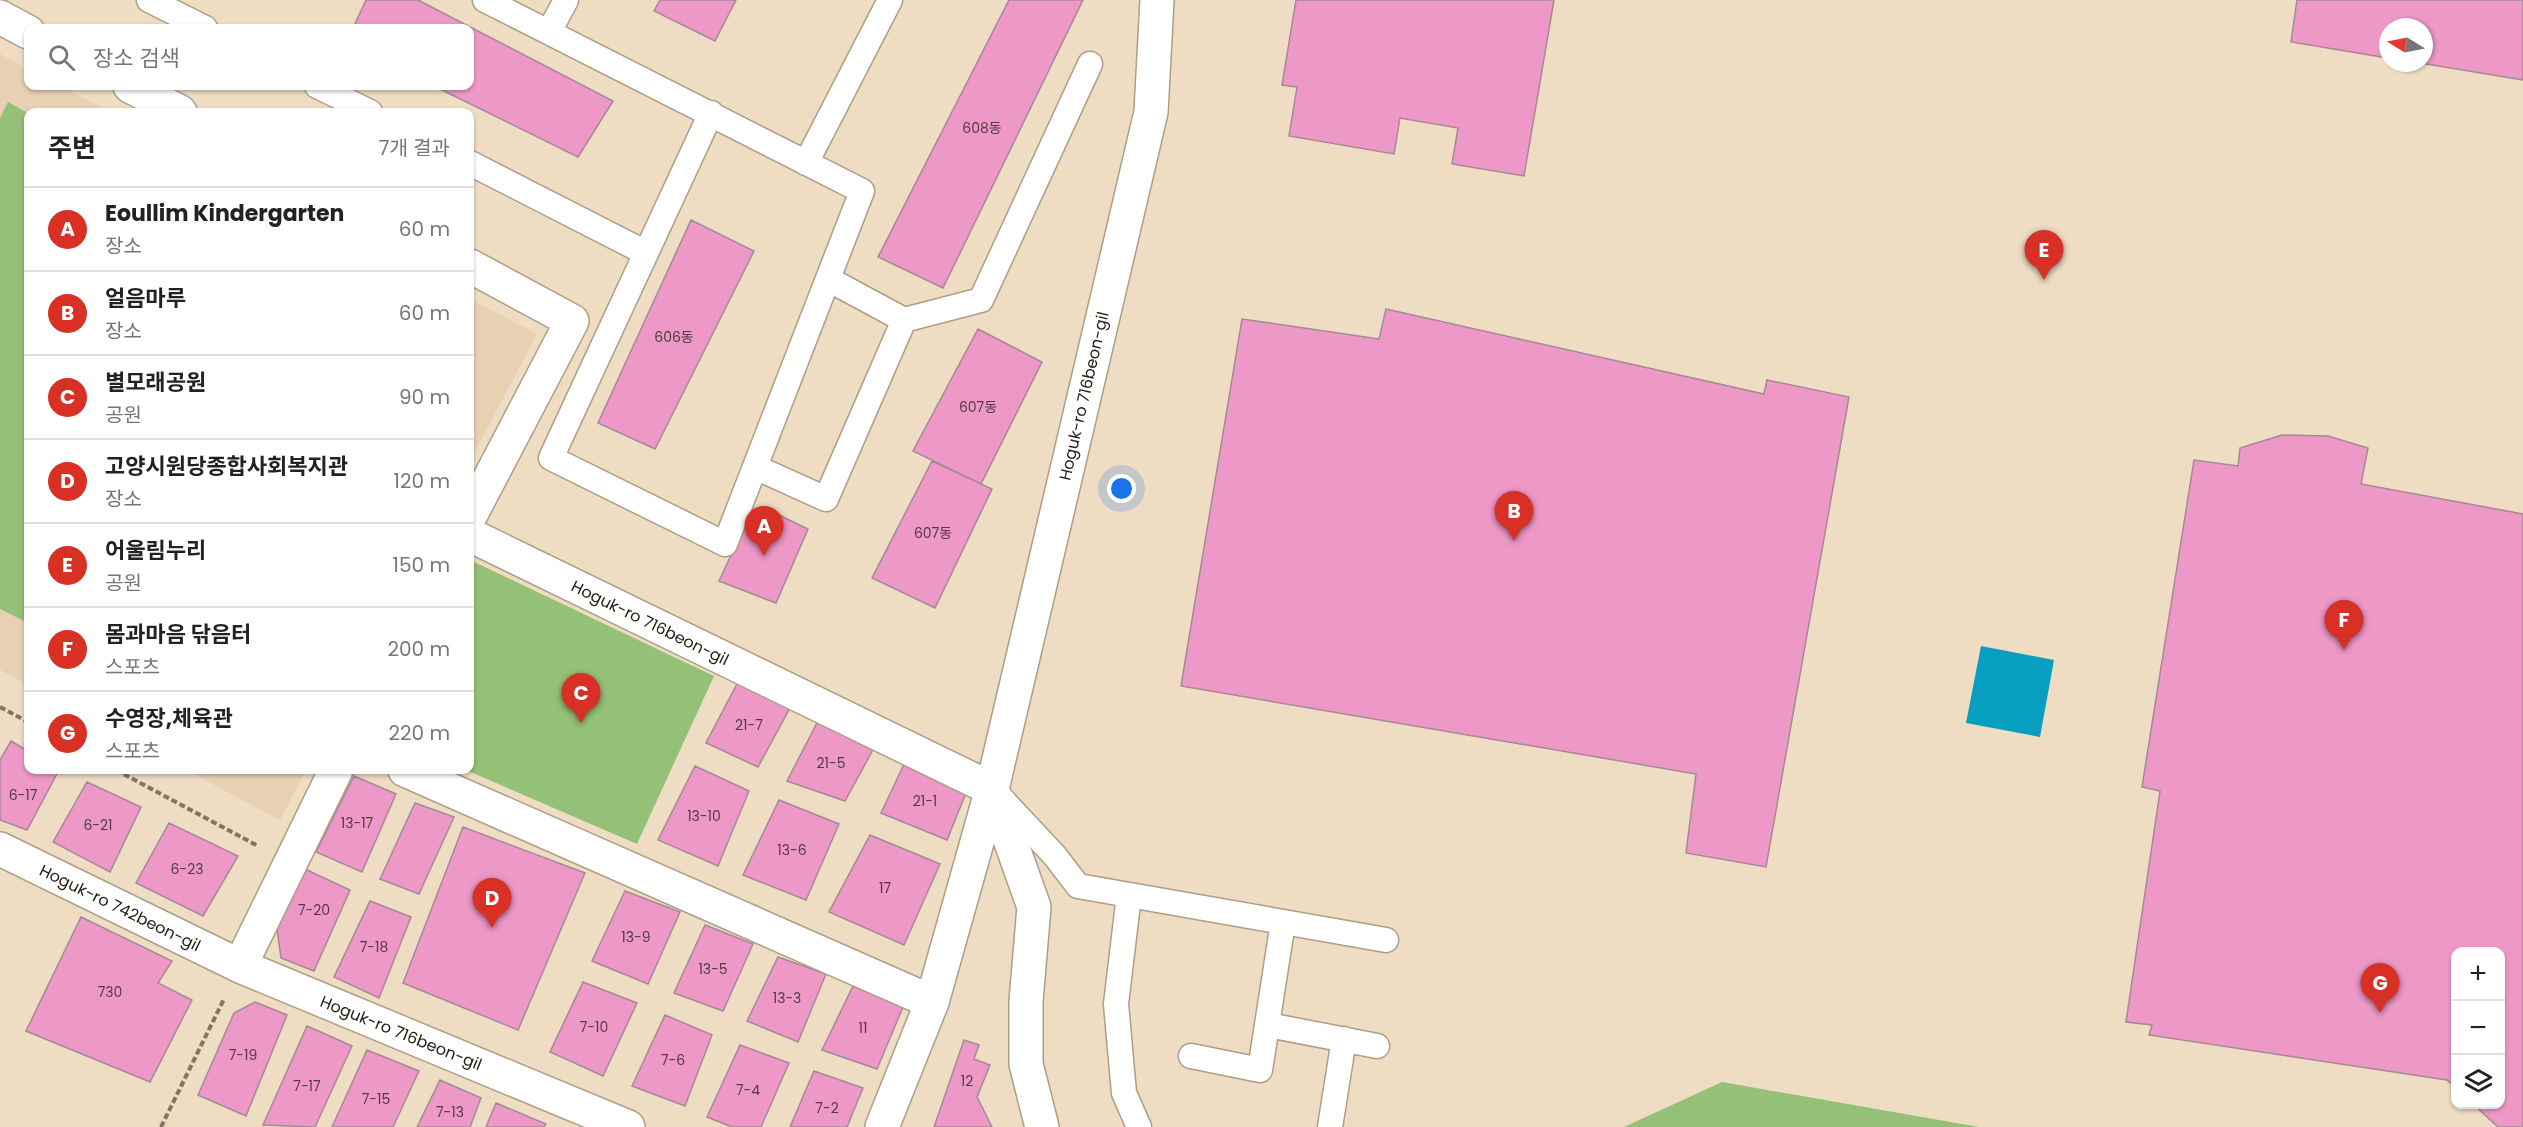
<!DOCTYPE html>
<html lang="ko">
<head>
<meta charset="utf-8">
<style>
	:root { --surface:#fff; --page:#f2f2f2; --text:#222; --muted:#767676; --line:#e0e0e0; --accent:#d93025 }
	body { margin:0; font-family:Poppins,"Noto Sans KR",sans-serif; background:var(--page); color:var(--text) }
	.controls { position:absolute; right:18px; bottom:18px; display:grid; overflow:hidden; border-radius:12px; box-shadow:0 2px 4px #0004 }
	.controls button { width:54px; height:54px; display:grid; place-items:center; padding:0; border:0; border-bottom:2px solid var(--line); background:var(--surface); color:var(--text); font:30px sans-serif }
	.compass { position:absolute; left:2379px; top:18px; width:54px; height:54px; border-radius:50%; background:var(--surface); box-shadow:0 2px 4px #0004; rotate:280deg }
	.you { position:absolute; left:1122px; top:489px; width:21px; height:21px; margin:-15px; border:4px solid #fff; border-radius:50%; background:#1a73e8; box-shadow:0 0 0 9px #1a73e833 }
	.badge { display:grid; place-items:center; width:39px; height:39px; border-radius:50%; background:var(--accent); color:#fff; font-size:20px; font-weight:700 }
	.pin { position:absolute; translate:-50% -50px; filter:drop-shadow(0 2px 3px #0008) }
	.pin::after { content:''; position:absolute; top:32px; width:21px; height:18px; background:inherit; clip-path:polygon(0 0,100% 0,50% 100%) }
	.list { margin:0; padding:0; list-style:none }
	h2 { display:flex; justify-content:space-between; align-items:center; height:78px; margin:0; padding:0 24px; font-size:26px }
	h2 small { font-size:20px; font-weight:400; color:var(--muted) }
	.list li { display:grid; grid-template-columns:39px 1fr auto; gap:18px; align-items:center; box-sizing:border-box; height:84px; padding:0 24px; border-top:2px solid var(--line) }
	.list b { display:block; font-size:22px; white-space:nowrap }
	.list p { margin:0; font-size:20px; white-space:nowrap; color:var(--muted) }
	.list em { font-size:20px; font-style:normal; color:var(--muted) }
	.icon { flex:none; width:33px; height:33px; fill:none; stroke:currentColor; stroke-width:2; stroke-linecap:round; stroke-linejoin:round }
	.map { position:relative; flex:none; width:2523px; height:1127px; overflow:hidden }
	.search { position:absolute; background:var(--surface); box-shadow:0 2px 4px #0004; left:24px; top:24px; width:450px; height:66px; display:flex; align-items:center; gap:15px; box-sizing:border-box; padding:0 21px; border-radius:12px; color:var(--muted); font-size:22px }
	.panel { position:absolute; background:var(--surface); box-shadow:0 2px 4px #0004; left:24px; top:108px; width:450px; height:666px; border-radius:12px }
	.map>svg:first-child { display:block }
</style>
</head>
<body>
<div class="map">
<svg width="2523" height="1127" viewBox="0 0 2523 1127">
	<rect width="100%" height="100%" fill="#eedcc3"/>
	<path fill="#e7d1b2" d="M0,54L28,69V86H60L111,112H28V685L0,670Z
		M470,299L537,334L470,461Z
		M186,770H306L280,820Z"/>
	<path fill="#95c078" d="M8,102L28,113V623L0,609V118Z
		M470,560L714,676L637,844L466,770H470Z
		M1722,1082L1979,1127H1624Z"/>
	<path fill="#089ec0" d="M1981,646L2054,660L2040,737L1966,723Z"/>
	<path fill="#ed98c7" stroke="#a48997" stroke-width="1.5" d="M366,0H418L613,101L578,157L434,86H470V28H353Z
		M660,0H736L715,41L654,11Z
		M1009,0H1083L943,288L878,257Z
		M1296,0H1554L1524,176L1452,164L1458,128L1400,118L1394,154L1289,136L1297,87L1282,85Z
		M2297,0H2523V80L2420,63H2424V27H2388V58L2291,42Z
		M691,220L754,251L655,449L598,423Z
		M1386,309L1764,394L1767,380L1849,397L1766,867L1686,853L1696,774L1181,686L1242,319L1379,339Z
		M978,329L1042,362L981,484L913,451Z
		M2282,435L2328,436L2368,448L2361,484L2523,514V1127H2498L2473,1104H2500V952H2456V1088L2447,1080L2149,1035L2152,1025L2126,1022L2160,791L2142,787L2194,460L2238,466L2240,448Z
		M932,461L992,489L935,608L872,578Z
		M775,513L808,529L776,603L719,581L746,523L764,531Z
		M738,682L791,706L758,767L706,743Z
		M817,723L875,746L845,801L787,781Z
		M11,741L28,751V770H59L27,830L0,820V760Z
		M905,762L968,788L947,840L881,813Z
		M695,766L749,791L718,866L658,840Z
		M354,776L396,794L362,872L316,852Z
		M87,782L141,807L110,872L53,842Z
		M779,800L839,824L806,900L743,875Z
		M415,803L454,817L419,894L380,879Z
		M169,823L238,856L203,916L136,883Z
		M463,827L585,873L518,1030L403,983Z
		M870,835L940,864L904,945L829,912Z
		M305,869L350,890L314,971L281,958L277,929Z
		M625,891L680,912L648,984L592,961Z
		M370,901L411,917L379,998L334,977Z
		M81,917L172,961L158,983L192,1000L150,1082L26,1031Z
		M705,925L753,944L723,1011L674,993Z
		M778,957L826,974L798,1042L747,1021Z
		M583,982L637,1003L603,1076L550,1052Z
		M853,986L903,1007L877,1069L822,1050Z
		M255,1002L287,1015L246,1116L198,1095L234,1013Z
		M665,1015L712,1035L685,1106L632,1086Z
		M307,1026L352,1046L315,1127L263,1125Z
		M964,1040L979,1045L974,1059L990,1065L977,1097L992,1127H934Z
		M740,1045L789,1063L761,1127H732L707,1117Z
		M367,1050L419,1071L393,1127H332Z
		M814,1071L863,1088L847,1127H790Z
		M440,1080L481,1098L470,1127H417Z
		M496,1103L546,1124L544,1127H486Z"/>
	<g fill="none" stroke-linecap="round" stroke-linejoin="round">
		<g stroke="#af9e86" stroke-width="27">
			<path id="lane" d="M149,0L205,28
				M485,0L862,191L725,544L551,458L711,113
				M549,32L566,0
				M317,86L370,112
				M470,163L646,253
				M806,163L890,0
				M828,279L904,320L981,300L1090,64
				M755,467L826,499L904,320
				M998,795L1055,856L1078,886L1386,940
				M1129,895L1116,1004L1124,1093L1139,1127
				M1268,1025L1377,1046
				M1191,1056L1260,1070L1283,922
				M1330,1127L1344,1039"/>
		</g>
		<g stroke="#af9e86" stroke-width="36">
			<path id="street" d="M0,17L28,32
				M130,86L180,112
				M470,266L572,321L470,516
				M470,535L992,789L1034,907L1026,1001V1064L1042,1127
				M405,770L932,1002
				M0,849L240,966L628,1127
				M240,966L336,770"/>
		</g>
		<g stroke="#af9e86" stroke-width="36">
			<path id="secondary" d="M882,1127L932,1002L992,789L1151,112L1157,0"/>
		</g>
		<path stroke="#807564" stroke-width="4" stroke-dasharray="6 3" stroke-linecap="butt" d="M0,707L28,722
			M116,770L258,846
			M161,1127L224,999"/>
		<use href="#lane" stroke="#fff" stroke-width="24"/>
		<use href="#street" stroke="#fff" stroke-width="33"/>
		<use href="#secondary" stroke="#fff" stroke-width="33"/>
	</g>
	<g text-anchor="middle" dominant-baseline="central" stroke-width="4.5" stroke-linejoin="round" paint-order="stroke">
		<g font-size="14" fill="#553b40">
			<text x="982" y="128">608동</text>
			<text x="674" y="337">606동</text>
			<text x="978" y="407">607동</text>
			<text x="933" y="533">607동</text>
			<text x="749" y="725">21-7</text>
			<text x="831" y="763">21-5</text>
			<text x="23" y="795">6-17</text>
			<text x="925" y="801">21-1</text>
			<text x="704" y="816">13-10</text>
			<text x="357" y="823">13-17</text>
			<text x="98" y="825">6-21</text>
			<text x="792" y="850">13-6</text>
			<text x="187" y="869">6-23</text>
			<text x="885" y="888">17</text>
			<text x="314" y="910">7-20</text>
			<text x="636" y="937">13-9</text>
			<text x="374" y="947">7-18</text>
			<text x="713" y="969">13-5</text>
			<text x="110" y="992">730</text>
			<text x="787" y="998">13-3</text>
			<text x="594" y="1027">7-10</text>
			<text x="863" y="1028">11</text>
			<text x="243" y="1055">7-19</text>
			<text x="673" y="1060">7-6</text>
			<text x="967" y="1081">12</text>
			<text x="307" y="1086">7-17</text>
			<text x="748" y="1090">7-4</text>
			<text x="376" y="1099">7-15</text>
			<text x="827" y="1108">7-2</text>
			<text x="450" y="1112">7-13</text>
		</g>
		<g font-size="16" fill="#221c13" stroke="#fff">
			<text transform="translate(1084 396) rotate(-77)">Hoguk-ro 716beon-gil</text>
			<text transform="translate(650 623) rotate(26)">Hoguk-ro 716beon-gil</text>
			<text transform="translate(120 908) rotate(26)">Hoguk-ro 742beon-gil</text>
			<text transform="translate(401 1033) rotate(22)">Hoguk-ro 716beon-gil</text>
		</g>
	</g>
</svg>
<div class="controls">
<button>+</button>
<button>−</button>
<button><svg class="icon" aria-label="layers" viewBox="0 0 24 24"><path d="M12 4l9 5-9 5-9-5zM3 14l9 5 9-5"/></svg></button>
</div>
<svg class="compass" viewBox="-18 -18 36 36"><path d="M0-13l5 13h-10z" fill="#e53935"/><path d="M0 13l5-13h-10z" fill="#767676"/></svg>
<div class="you"></div>
<div class="pin badge" style="left:764px;top:556px">A</div>
<div class="pin badge" style="left:1514px;top:541px">B</div>
<div class="pin badge" style="left:581px;top:723px">C</div>
<div class="pin badge" style="left:492px;top:928px">D</div>
<div class="pin badge" style="left:2044px;top:280px">E</div>
<div class="pin badge" style="left:2344px;top:650px">F</div>
<div class="pin badge" style="left:2380px;top:1013px">G</div>
<div class="search"><svg class="icon" aria-label="search" viewBox="0 0 24 24"><circle cx="10" cy="10" r="6"/><path d="M15 15l6 6"/></svg>장소 검색</div>
<section class="panel">
<h2>주변<small>7개 결과</small></h2>
<ul class="list">
<li><span class="badge">A</span><div><b>Eoullim Kindergarten</b><p>장소</p></div><em>60 m</em></li>
<li><span class="badge">B</span><div><b>얼음마루</b><p>장소</p></div><em>60 m</em></li>
<li><span class="badge">C</span><div><b>별모래공원</b><p>공원</p></div><em>90 m</em></li>
<li><span class="badge">D</span><div><b>고양시원당종합사회복지관</b><p>장소</p></div><em>120 m</em></li>
<li><span class="badge">E</span><div><b>어울림누리</b><p>공원</p></div><em>150 m</em></li>
<li><span class="badge">F</span><div><b>몸과마음 닦음터</b><p>스포츠</p></div><em>200 m</em></li>
<li><span class="badge">G</span><div><b>수영장,체육관</b><p>스포츠</p></div><em>220 m</em></li>
</ul>
</section>
</div>
</body>
</html>
